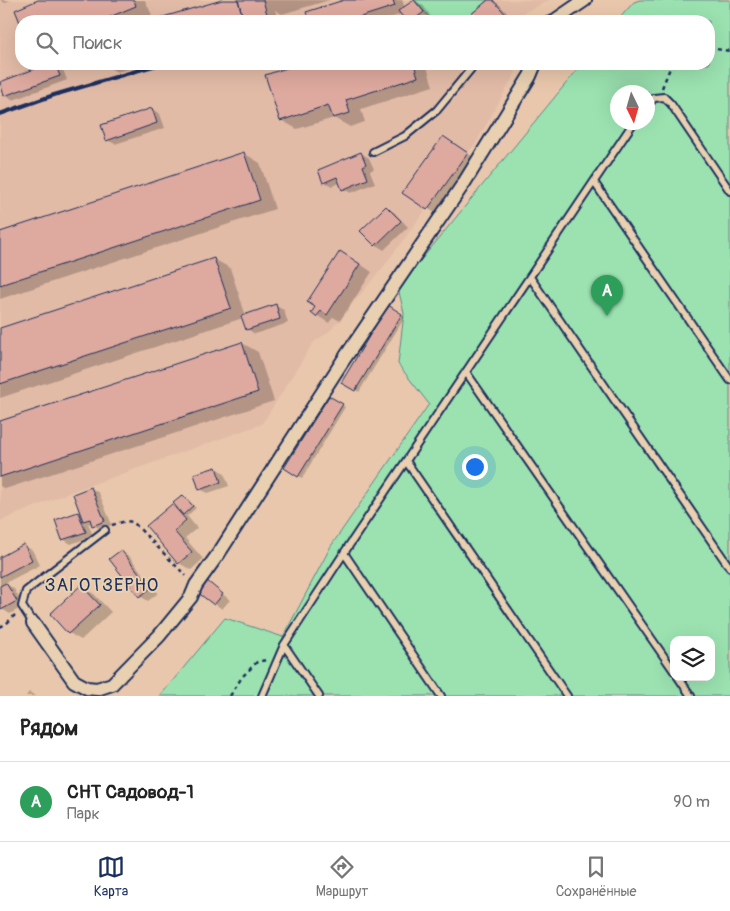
<!DOCTYPE html>
<html lang="ru">
<head>
<meta charset="utf-8">
<style>
	:root { --surface:#fff; --page:#f6f6f6; --text:#222; --muted:#767676; --line:#e0e0e0; --accent:#1b2f5e }
	body { margin:0; font-family:Pangolin,sans-serif; background:var(--page); color:var(--text) }
	.controls { position:absolute; right:15px; bottom:15px; display:grid; overflow:hidden; border-radius:10px; box-shadow:0 5px 20px #0002 }
	.controls button { width:45px; height:45px; display:grid; place-items:center; padding:0; border:0; border-bottom:1px solid var(--line); background:var(--surface); color:var(--text); font:25px sans-serif }
	.compass { position:absolute; left:610px; top:85px; width:45px; height:45px; border-radius:50%; background:var(--surface); box-shadow:0 5px 20px #0002; rotate:175deg }
	.you { position:absolute; left:474px; top:466px; width:18px; height:18px; margin:-12px; border:4px solid #fff; border-radius:50%; background:#1a73e8; box-shadow:0 0 0 8px #1a73e833 }
	.badge { display:grid; place-items:center; width:32px; height:32px; border-radius:50%; background:var(--accent); color:#fff; font-size:16px; font-weight:700 }
	.pin { position:absolute; translate:-50% -41px; filter:drop-shadow(0 1px 2px #0008) }
	.pin::after { content:''; position:absolute; top:26px; width:18px; height:15px; background:inherit; clip-path:polygon(0 0,100% 0,50% 100%) }
	.list { margin:0; padding:0; list-style:none }
	h2 { display:flex; justify-content:space-between; align-items:center; height:65px; margin:0; padding:0 20px; font-size:21px }
	h2 small { font-size:16px; font-weight:400; color:var(--muted) }
	.list li { display:grid; grid-template-columns:32px 1fr auto; gap:15px; align-items:center; box-sizing:border-box; height:80px; padding:0 20px; border-top:1px solid var(--line) }
	.list b { display:block; font-size:19px; white-space:nowrap }
	.list p { margin:0; font-size:16px; white-space:nowrap; color:var(--muted) }
	.list em { font-size:16px; font-style:normal; color:var(--muted) }
	.icon { flex:none; width:28px; height:28px; fill:none; stroke:currentColor; stroke-width:2; stroke-linecap:round; stroke-linejoin:round }
	.map { position:relative; flex:none; width:730px; height:696px; overflow:hidden }
	.search { position:absolute; background:var(--surface); box-shadow:0 5px 20px #0002; left:15px; right:15px; top:15px; height:55px; display:flex; align-items:center; gap:12px; box-sizing:border-box; padding:0 18px; border-radius:20px; color:var(--muted); font-size:19px }
	.sheet { height:145px; background:var(--surface) }
	nav { display:flex; justify-content:space-around; align-items:center; box-sizing:border-box; height:70px; border-top:1px solid var(--line); background:var(--surface); font-size:14px; color:var(--muted) }
	nav a { display:grid; justify-items:center; gap:2px }
	nav .on { color:var(--accent) }
	.map>svg:first-child { display:block }
</style>
</head>
<body>
<div class="map">
<svg width="730" height="696" viewBox="0 0 730 696">
	<rect width="100%" height="100%" fill="#e9c7ac"/>
	<filter id="ink" filterUnits="userSpaceOnUse"><feTurbulence type="fractalNoise" baseFrequency=".02" numOctaves="2"/><feDisplacementMap in="SourceGraphic" scale="10" xChannelSelector="R" yChannelSelector="G"/><feConvolveMatrix kernelMatrix="1 2 1 2 8 2 1 2 1" color-interpolation-filters="sRGB"/></filter>
	<g filter="url(#ink)">
		<path fill="#e2bba7" d="M0,0H550L506,21H21V64H514L518,68L475,145L467,153L385,265L330,331L313,343L262,424L71,492L0,521Z"/>
		<path fill="#9be2b0" stroke="#5b8887" fill-rule="evenodd" d="M415,0H488L463,21H432Z
			M640,0H730V696H160L225,618L283,637L331,546L429,404L398,364L404,313L398,288L582,64H709V21H617L634,2ZM618,92H648V122H618ZM674,640H711V677H674Z"/>
		<path fill="#0003" d="M0,0H9L5,3Z
			M41,0H145L152,15L137,21L21,22L16,11Z
			M227,0H330L282,14L275,10L279,21H153Z
			M348,0H402L405,8L415,1L423,5L431,17L425,21H408L402,14L380,21H311L308,13Z
			M490,0L499,4L514,21H465Z
			M52,64H56L62,67L67,80L13,100L5,96L1,83Z
			M102,64H147L117,72Z
			M303,64H426L433,86L361,109L365,122L350,127L334,118L297,129L281,120L266,75Z
			M507,64H518L513,69Z
			M152,109L160,114L165,128L115,144L107,140Z
			M444,137L479,161L440,216L404,193Z
			M244,153L260,163L275,209L0,299V234Z
			M361,153L369,158L374,169L370,171L375,183L351,193L343,189L340,183L332,186L324,182Z
			M386,208L394,212L408,227L384,250L376,245Z
			M214,259L230,268L246,316L276,306L284,310L288,323L255,334L247,329L243,318L0,398V329Z
			M353,259L372,272L340,321L333,317L329,323L313,313Z
			M389,307L405,317L359,392L343,382Z
			M242,343L258,352L274,401L5,489L0,486V422Z
			M329,397L345,407L302,478L285,468Z
			M216,468L224,473L229,486L208,493L200,489Z
			M91,488L99,493L112,525L101,529L88,523L93,536L71,544L63,539L56,521L81,512Z
			M184,496L196,508L187,516L197,528L185,538L203,559L191,570L179,563L148,526L172,506L180,510Z
			M24,546L32,550L40,565L5,583L14,589L24,606L10,614L2,609L0,606V558Z
			M121,552L129,556L158,593L148,601L140,596Z
			M207,582L230,600L222,609L215,604Z
			M82,587L94,594L111,612L81,640L69,633Z
			M29,692L36,696H26Z"/>
		<path fill="#dea99f" stroke="#1b2f5e" d="M38,0H134L136,6L100,21H21V25L15,10Z
			M222,0H238L244,21H149Z
			M238,0H263L268,18L258,21H244Z
			M344,0H393L395,6L348,21H309L306,12Z
			M414,0L424,12L412,21H406L398,11Z
			M488,0H493L508,17L503,21H463Z
			M48,64H55L60,76L4,96L0,82Z
			M299,64H414L418,77L346,100L350,113L333,118L328,105L280,121L265,75Z
			M152,108L157,123L106,141L101,125Z
			M443,136L468,153L427,210L402,193Z
			M244,152L260,200L0,285V232Z
			M361,152L366,164L363,166L368,179L342,190L337,177L323,183L318,170Z
			M386,206L401,221L375,246L360,231Z
			M340,251L360,264L327,315L321,311L316,317L311,313L315,307L307,302Z
			M214,258L231,308L0,384V328Z
			M276,304L280,319L246,330L241,316Z
			M388,305L402,314L355,391L341,383Z
			M242,342L258,392L0,477V421Z
			M329,396L343,404L298,477L284,468Z
			M216,467L221,482L199,490L194,474Z
			M91,487L105,521L92,526L90,519L83,521L73,494Z
			M183,495L193,506L183,515L173,503Z
			M172,504L186,520L174,531L192,552L178,564L146,526Z
			M78,512L86,532L62,540L55,520Z
			M24,544L32,560L0,577V557Z
			M121,550L151,588L139,597L109,559Z
			M206,580L223,594L214,605L197,592Z
			M6,583L17,601L1,610L0,586Z
			M81,585L100,605L68,634L50,614Z"/>
		<g fill="none" stroke-linecap="round" stroke-linejoin="round">
			<g stroke="#1b2f5e" stroke-width="10">
				<path id="service" d="M547,21L557,19
					M648,105L654,98L664,97L671,104L730,191
					M373,152L405,136L437,110L475,64
					M594,182L730,380
					M530,277L730,568
					M466,372L674,671
					M406,461L567,696
					M344,553L441,696
					M33,623L22,606L26,591L105,530
					M284,645L319,696
					M678,677L691,696
					M262,696L284,645L344,553L634,122"/>
			</g>
			<g stroke="#1b2f5e" stroke-width="16">
				<path id="minor" d="M556,21L557,19L585,0
					M33,623L74,681L87,688L97,689L112,684L159,636L191,597L196,585L219,553L342,362L464,183L530,76L535,64"/>
			</g>
			<path stroke="#1b2f5e" stroke-width="2.5" stroke-dasharray="4 4" stroke-linecap="butt" d="M709,48L730,51
				M662,88L670,68L675,64
				M112,525L126,521L133,522L186,576
				M0,627L6,624L15,615
				M230,696L242,677L257,662L266,660"/>
			<use href="#service" stroke="#e8d0b0" stroke-width="6"/>
			<use href="#minor" stroke="#e8d0b0" stroke-width="12"/>
			<path stroke="#1b2f5e" stroke-width="4" d="M303,21H304
				M0,114L54,95L160,64"/>
		</g>
	</g>
	<g text-anchor="middle" dominant-baseline="central" stroke-width="4" stroke-linejoin="round" paint-order="stroke">
		<g font-size="18" letter-spacing="1" fill="#1b2f5e" stroke="#e8d0b0">
			<text x="102" y="585">ЗАГОТЗЕРНО</text>
		</g>
	</g>
</svg>
<div class="controls">
<button><svg class="icon" aria-label="layers" viewBox="0 0 24 24"><path d="M12 4l9 5-9 5-9-5zM3 14l9 5 9-5"/></svg></button>
</div>
<svg class="compass" viewBox="-18 -18 36 36"><path d="M0-13l5 13h-10z" fill="#e53935"/><path d="M0 13l5-13h-10z" fill="#767676"/></svg>
<div class="you"></div>
<div class="pin badge" style="left:607px;top:316px;background:#2e9e5b">A</div>
<div class="search"><svg class="icon" aria-label="search" viewBox="0 0 24 24"><circle cx="10" cy="10" r="6"/><path d="M15 15l6 6"/></svg>Поиск</div>
</div>
<section class="sheet">
<h2>Рядом<small></small></h2>
<ul class="list">
<li><span class="badge" style="background:#2e9e5b">A</span><div><b>СНТ Садовод-1</b><p>Парк</p></div><em>90 m</em></li>
</ul>
</section>
<nav>
<a class="on"><svg class="icon" aria-label="map" viewBox="0 0 24 24"><path d="M3 6l6-2 6 2 6-2v14l-6 2-6-2-6 2zM9 4v14M15 6v14"/></svg>Карта</a>
<a><svg class="icon" aria-label="directions" viewBox="0 0 24 24"><path d="M12 3l9 9-9 9-9-9zM9 14v-3h6M13 9l2 2-2 2"/></svg>Маршрут</a>
<a><svg class="icon" aria-label="saved" viewBox="0 0 24 24"><path d="M7 4h10v16l-5-4-5 4z"/></svg>Сохранённые</a>
</nav>
</body>
</html>
